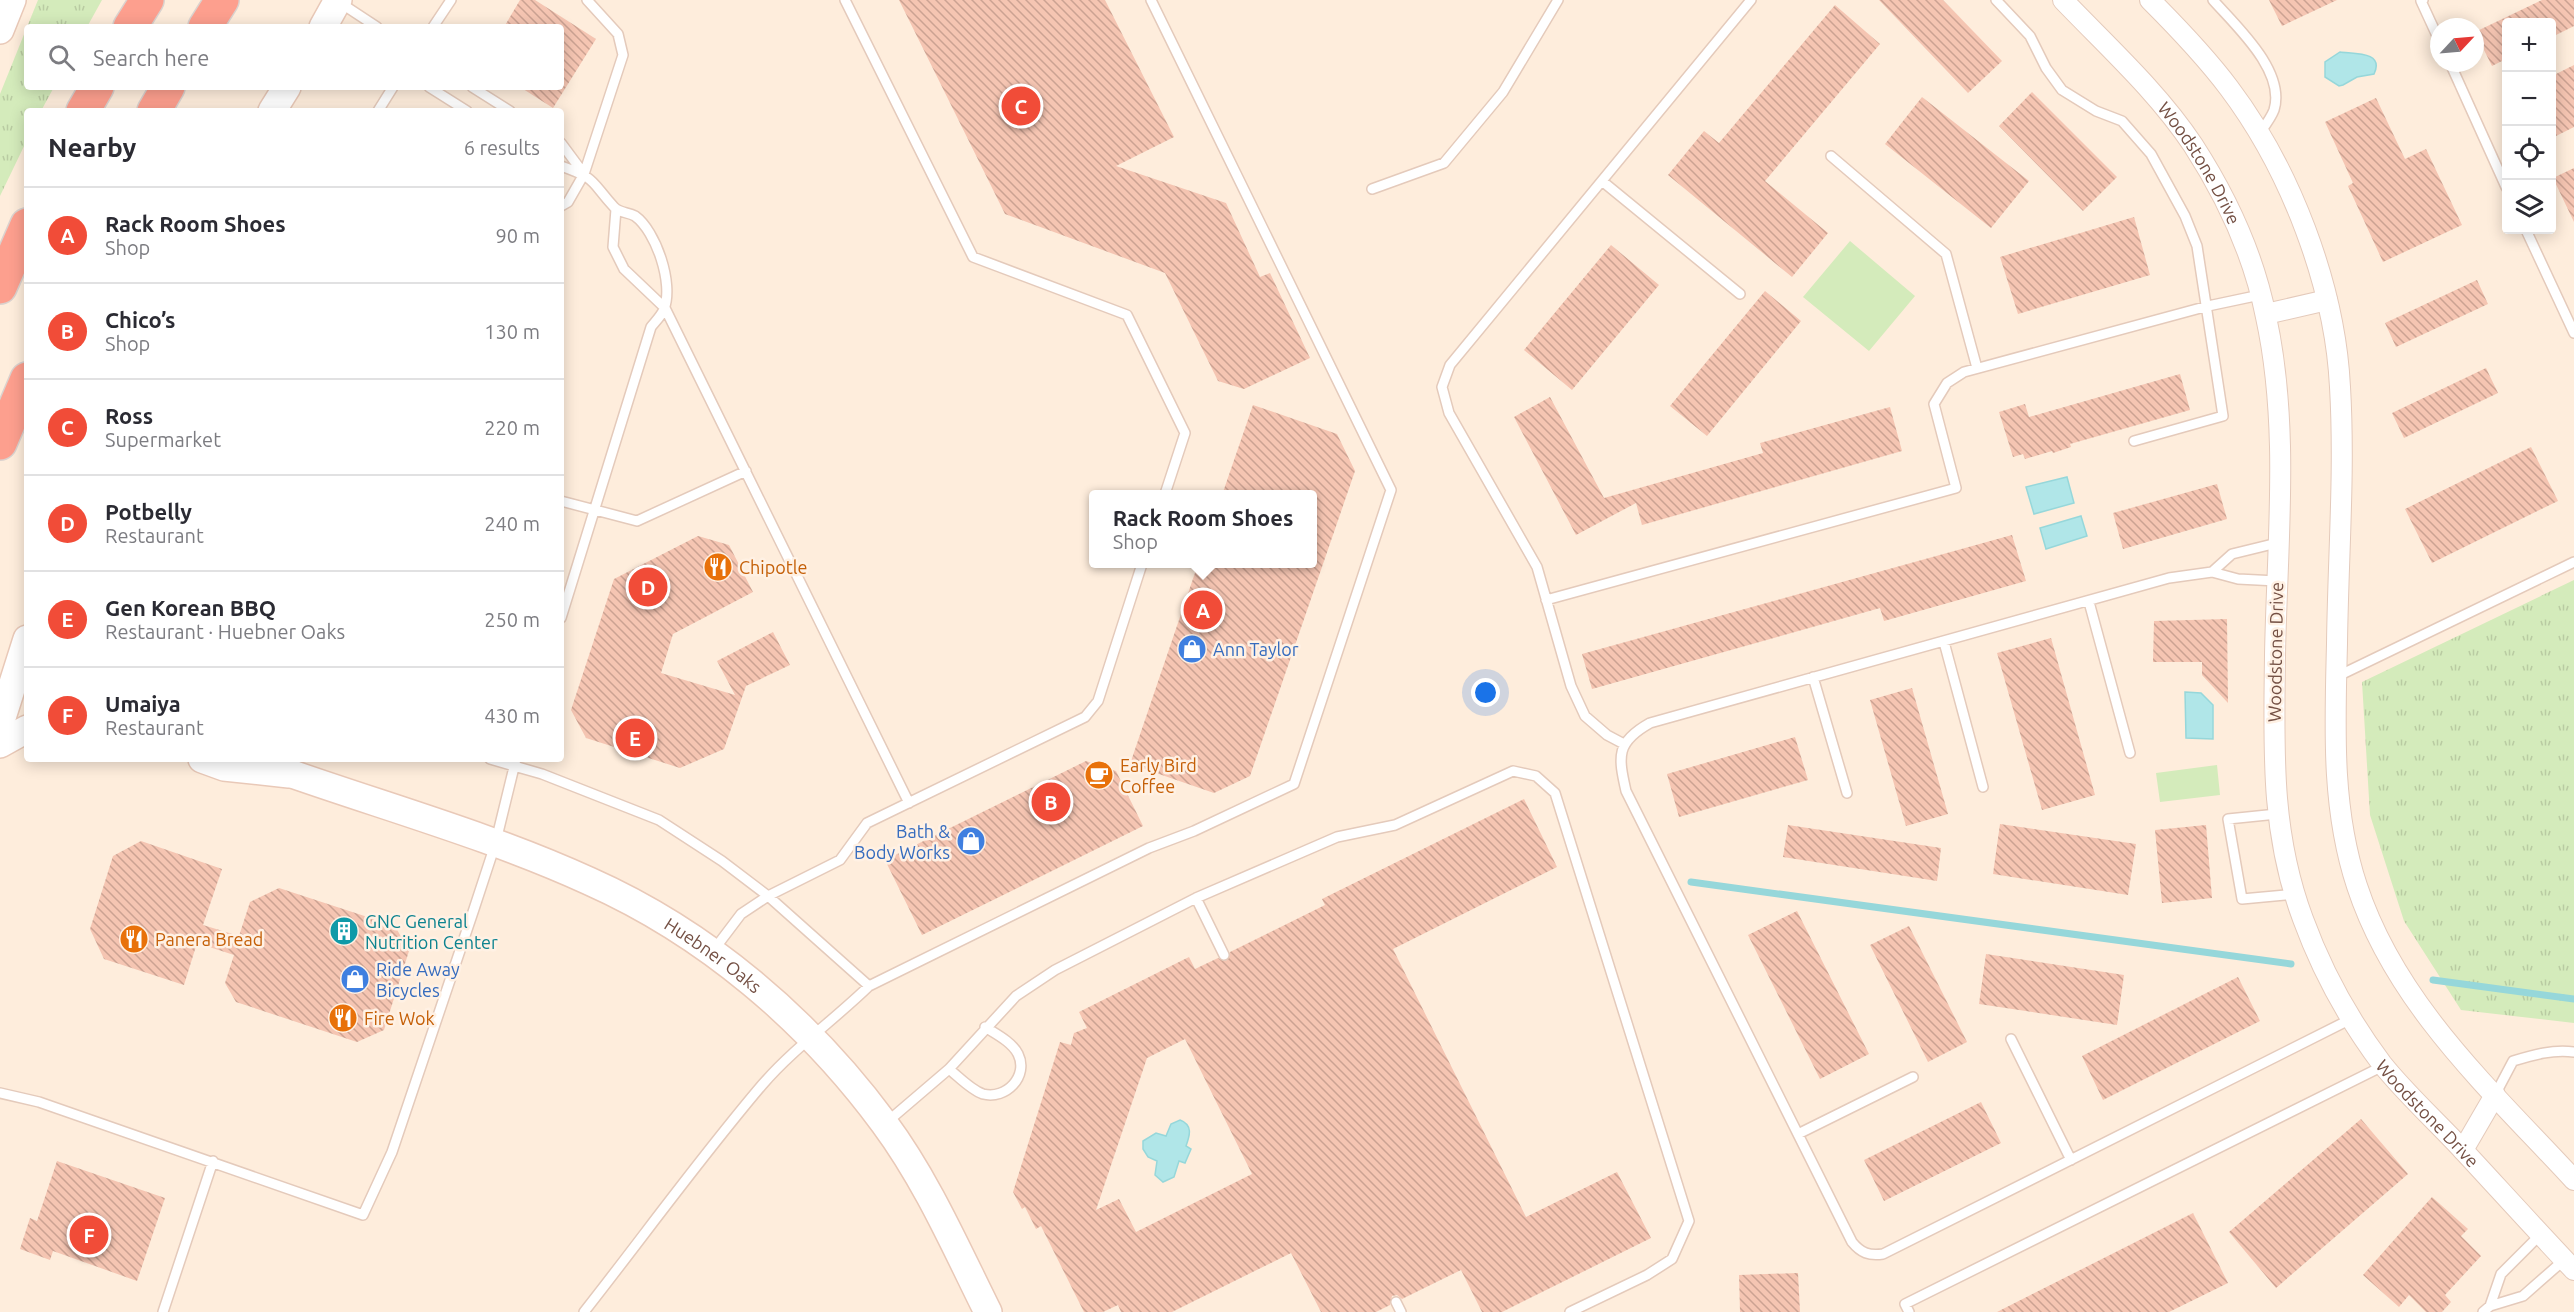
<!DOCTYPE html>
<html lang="en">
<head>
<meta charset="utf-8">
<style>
	:root { --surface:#fff; --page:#f2f2f3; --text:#2b2b33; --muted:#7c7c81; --line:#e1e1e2; --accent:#f14c38 }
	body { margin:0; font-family:Ubuntu,sans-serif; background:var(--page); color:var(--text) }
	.controls { position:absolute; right:18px; top:18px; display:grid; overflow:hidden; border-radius:6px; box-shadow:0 3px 15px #0003 }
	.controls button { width:54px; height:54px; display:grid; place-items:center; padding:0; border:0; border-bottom:2px solid var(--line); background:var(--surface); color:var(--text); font:30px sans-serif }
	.compass { position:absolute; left:2430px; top:18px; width:54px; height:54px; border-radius:50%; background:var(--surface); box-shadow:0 3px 15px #0003; rotate:64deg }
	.you { position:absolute; left:1486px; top:693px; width:21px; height:21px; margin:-15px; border:4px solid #fff; border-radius:50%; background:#1a73e8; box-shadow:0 0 0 9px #1a73e833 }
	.badge { display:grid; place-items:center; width:39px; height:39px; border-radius:50%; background:var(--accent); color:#fff; font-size:20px; font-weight:700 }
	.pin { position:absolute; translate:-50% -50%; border:3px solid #fff; box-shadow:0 2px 6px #0006 }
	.popup { position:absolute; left:1089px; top:490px; width:228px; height:78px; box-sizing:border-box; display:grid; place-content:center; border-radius:6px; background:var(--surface); filter:drop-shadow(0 2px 4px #0005); font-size:20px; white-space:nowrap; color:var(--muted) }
	.popup b { font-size:22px; color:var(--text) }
	.popup::after { content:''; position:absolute; left:50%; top:100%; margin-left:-12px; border:12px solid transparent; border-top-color:var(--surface) }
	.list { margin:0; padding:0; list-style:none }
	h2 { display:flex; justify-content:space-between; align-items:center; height:78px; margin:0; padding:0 24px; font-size:26px }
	h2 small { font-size:20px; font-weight:400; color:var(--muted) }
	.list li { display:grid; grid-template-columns:39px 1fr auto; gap:18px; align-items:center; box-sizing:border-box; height:96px; padding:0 24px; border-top:2px solid var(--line) }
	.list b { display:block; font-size:22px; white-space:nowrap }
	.list p { margin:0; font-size:20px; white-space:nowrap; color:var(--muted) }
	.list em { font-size:20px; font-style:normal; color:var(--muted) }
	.icon { flex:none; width:33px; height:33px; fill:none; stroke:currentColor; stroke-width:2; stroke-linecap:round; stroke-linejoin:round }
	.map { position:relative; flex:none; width:2574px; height:1312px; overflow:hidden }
	.search { position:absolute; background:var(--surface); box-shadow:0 3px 15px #0003; left:24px; top:24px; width:540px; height:66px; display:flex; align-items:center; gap:15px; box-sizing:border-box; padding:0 21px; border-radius:6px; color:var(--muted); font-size:22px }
	.panel { position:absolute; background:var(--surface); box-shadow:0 3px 15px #0003; left:24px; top:108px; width:540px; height:654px; border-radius:6px }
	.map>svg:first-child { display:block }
</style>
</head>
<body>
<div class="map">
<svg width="2574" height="1312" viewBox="0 0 2574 1312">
	<defs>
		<pattern id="grass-tufts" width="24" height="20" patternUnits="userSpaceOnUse" patternTransform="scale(1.5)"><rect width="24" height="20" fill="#d4ebbb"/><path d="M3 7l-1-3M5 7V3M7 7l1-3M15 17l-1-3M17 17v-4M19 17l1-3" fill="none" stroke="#b9cba2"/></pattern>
		<pattern id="building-back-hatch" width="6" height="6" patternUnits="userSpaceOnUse" patternTransform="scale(1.5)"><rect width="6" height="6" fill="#f5c5b2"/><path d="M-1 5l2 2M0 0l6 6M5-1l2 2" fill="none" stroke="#cba292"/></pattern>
	</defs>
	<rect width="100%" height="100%" fill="#feeddc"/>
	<path fill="url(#grass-tufts)" d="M38,0H102L87,27H27Z
		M27,27V87H54L41,111H27V140L0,196V94Z
		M2574,580V1023L2461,1010L2404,921L2370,815L2362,682Z"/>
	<path fill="#d4ebbb" d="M1850,241L1915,296L1869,351L1803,297Z
		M2217,765L2220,795L2160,802L2156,773Z"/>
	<path fill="#b0e6e8" stroke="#96d7da" stroke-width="1.5" d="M2340,52C2353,54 2385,51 2374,74L2357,77L2343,85L2339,86L2325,77V62Z
		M2067,477L2074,503L2034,514L2026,487Z
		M2081,516L2087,536L2046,549L2040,528Z
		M2185,692L2201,693L2213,705V739L2186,738Z
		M1180,1120C1193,1125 1190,1135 1186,1146L1191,1149L1185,1163L1179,1161L1174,1177L1163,1182L1155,1175L1157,1161L1148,1157L1143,1149V1141L1156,1133L1166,1136L1171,1124Z"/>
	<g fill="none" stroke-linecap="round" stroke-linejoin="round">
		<path stroke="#96d7da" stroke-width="7" d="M1691,882L2291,964
			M2433,980L2574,999"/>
	</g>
	<path fill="url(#building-back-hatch)" fill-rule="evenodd" d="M520,0H535L596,39L553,108L520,87H561V27H504Z
		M899,0H1105L1174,137L1116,166L1226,203L1260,277L1270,273L1310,358L1244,389L1218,381L1165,273L1005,214Z
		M1879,0H1943L2002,61L1968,93Z
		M2269,0H2337L2282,26Z
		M2542,0H2574V26L2552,37V22H2506V59L2492,66L2475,32Z
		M1835,5L1880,44L1765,181L1828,233L1792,277L1668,175L1704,131L1719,143Z
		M2574,65V127L2552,138V76Z
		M2032,92L2117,177L2083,211L1999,126Z
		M1922,97L2029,181L1991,228L1885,144Z
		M2376,98L2405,159L2426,149L2462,225L2383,262L2348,186L2353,183L2325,122Z
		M2574,168V222L2553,178Z
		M2134,217L2150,275L2018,314L2000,257Z
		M1611,245L1659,285L1572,390L1524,350Z
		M2477,280L2488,304L2396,347L2385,323Z
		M1765,291L1801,321L1707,436L1670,406Z
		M2486,368L2498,393L2404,438L2392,413Z
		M2180,374L2190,410L2070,444L2071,447L2053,453L2052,451L2025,459L2023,454L2013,457L1999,412L2025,404L2029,417Z
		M1550,397L1604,498L1763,453L1760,443L1890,407L1902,451L1642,525L1636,503L1576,535L1514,417Z
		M1253,405L1337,434L1355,471L1250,776L1214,793L1130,764L1198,564H1312V495H1222Z
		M2531,447L2558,501L2432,563L2405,509Z
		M2217,484L2227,519L2123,549L2113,513Z
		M2012,535L2026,581L1884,621L1880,608L1592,689L1582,654Z
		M698,536L729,545L753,592L673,634L661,673L735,695L717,661L773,632L790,665L746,686L724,749L680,768L586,738L571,710L614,579Z
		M2227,619L2228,703L2202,675V662H2153L2154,621Z
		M2051,638L2095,795L2042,810L1997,653Z
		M1912,688L1948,814L1906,826L1870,700Z
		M1795,737L1808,780L1679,817L1667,774Z
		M1086,761L1116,771L1143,826L922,935L885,860Z
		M1524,799L1557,867L1393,949L1526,1217L1617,1172L1651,1238L1502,1312H1482L1461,1270L1402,1299L1397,1295L1392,1296L1390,1305L1376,1312H1321L1291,1253L1172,1312H1121L1118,1305L1103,1312H1084L1041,1226L1036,1229L1025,1207L1022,1209L1013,1192L1060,1042L1071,1045L1074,1033L1087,1028L1079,1012L1189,957L1195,969L1218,958L1226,961L1230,952L1325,905L1322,899ZM1185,1039L1252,1174L1136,1232L1119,1199L1096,1210L1147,1058Z
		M2000,824L2136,844L2128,895L1993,874Z
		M1788,825L1941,848L1937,881L1783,857Z
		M2206,825L2212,898L2162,903L2155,830Z
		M141,841L222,869L203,925L239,936L250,902L279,888L395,926L409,951L384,1030L357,1042L236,1002L225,983L234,955L197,943L184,985L104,959L90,929L113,856Z
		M1797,911L1869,1054L1820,1079L1748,935Z
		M1909,926L1967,1042L1928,1062L1870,945Z
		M1986,954L2124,975L2117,1025L1979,1004Z
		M2238,977L2260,1021L2103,1100L2082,1056Z
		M1981,1102L2001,1143L1884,1201L1864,1160Z
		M2361,1119L2408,1174L2276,1288L2229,1232Z
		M57,1161L165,1198L137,1281L53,1251L50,1260L20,1249L30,1218L37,1221Z
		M2432,1197L2468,1229L2461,1236L2481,1256L2445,1295L2451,1302L2442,1312H2426L2409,1295L2399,1307L2363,1275Z
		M2193,1213L2228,1283L2169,1312H1997Z
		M1798,1273L1800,1312H1740L1739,1275Z"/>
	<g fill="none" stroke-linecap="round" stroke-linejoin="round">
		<g stroke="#e4cabb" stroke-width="12">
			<path id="lane" d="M845,0L973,257L1127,315L1185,433L1165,494
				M1996,0L2030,36L2046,68L2062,90L2096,111L2122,121L2151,154L2185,216L2197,246L2223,416L2134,441
				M2213,0C2236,26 2286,71 2274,110C2271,118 2264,127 2259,134
				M2423,0L2421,1L2439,40
				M339,2L377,27
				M433,27L451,0
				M2450,63L2506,187
				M429,87L467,111
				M472,87L510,111
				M378,111L393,87
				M561,143L584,174
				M1831,156L1946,254L1977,368
				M561,166C598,179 590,181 614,207C619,213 628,212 635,216C656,231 674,284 664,309C662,315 655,322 651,327L561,618
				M1602,181L1740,294
				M1372,189L1444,163L1503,92L1558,0
				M561,206L568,202L584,174L623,55L618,34L587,0
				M616,209L613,247L624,269L665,308L909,803
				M2526,230L2574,333
				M561,501L637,521L746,471
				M2212,572L2232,554L2277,543
				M2277,581L2238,579L2212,572L2169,578L1650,723C1616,742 1618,756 1626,791L1852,1242C1861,1253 1869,1256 1883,1254L2351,1019
				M1546,600L1956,488L1934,404L1947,383L1964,372L2208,306L2260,295
				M2089,602L2130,753
				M1944,642L1983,787
				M1813,677L1847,793
				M2336,677L2574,562
				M1624,744L1607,735L1585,716L1571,686L1537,567L1449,413L1442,387L1450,365L1751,0
				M490,759L542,774L659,820L722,861L768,896L869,986
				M2277,814L2228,819L2242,899L2295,894
				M1196,898L1224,955
				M713,951L741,914L768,896L840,860L867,823L1085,717L1098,701L1142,564
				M2011,1039L2071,1160
				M949,1069C959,1077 971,1090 983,1094C1006,1100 1029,1076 1018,1054C1012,1042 996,1034 985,1027
				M0,1093L39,1102L363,1215L392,1152L474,909L495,845L516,759
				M2495,1095L2513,1061C2533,1055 2553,1049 2574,1052
				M887,1122L949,1069L1016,996L1055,970L1196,898L1337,837L1395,825L1513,771L1536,776L1555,793L1689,1221L1672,1259L1647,1275L1570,1312
				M1798,1134L1913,1077
				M1396,1302L1401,1312
				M2490,1306L2523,1296L2564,1260
				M163,1312L213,1161
				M584,1312C643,1237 700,1158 762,1085C794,1048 834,1020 869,986L1149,848L1194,831L1294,784L1391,490L1151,0
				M1909,1312L1905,1304L2383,1066
				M2483,1312L2490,1306L2501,1274L2540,1235"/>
		</g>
		<g stroke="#e4cabb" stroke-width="22">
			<g id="street">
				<path id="s1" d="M2063,0C2107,46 2157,91 2193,145C2226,196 2254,256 2266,317C2290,427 2277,544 2275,655C2274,747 2270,831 2303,919C2322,971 2349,1020 2382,1064C2406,1094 2435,1120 2461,1148C2499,1189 2536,1230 2574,1270"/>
				<path d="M2150,0C2178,28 2205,56 2229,88C2290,169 2335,285 2340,387C2345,472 2338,559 2337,644C2335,725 2331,808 2357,886C2396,1005 2491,1090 2574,1180"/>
				<path d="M2266,314L2327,300"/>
				<path d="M2463,1150L2495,1095"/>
			</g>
		</g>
		<g stroke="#e9c9b8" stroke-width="30">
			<g id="secondary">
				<path d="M323,27L338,0"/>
				<path d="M0,30L12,0"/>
				<path d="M272,111L287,87"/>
				<path d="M0,724L27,639"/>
				<path d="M0,744L27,729"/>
				<path d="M202,759L224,767L289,774"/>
				<path id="s2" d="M268,759L295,775C393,809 495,838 589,881C706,933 808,1020 884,1123C927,1181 956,1248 988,1312"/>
			</g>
		</g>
		<g stroke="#dbd2ce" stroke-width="36">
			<path id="highway" d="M130,27L147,0
				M205,27L222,0
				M83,111L97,87
				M154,111L168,87
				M0,287L27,225
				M0,443L27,379"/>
		</g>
		<use href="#lane" stroke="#fff" stroke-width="9"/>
		<use href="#street" stroke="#fff" stroke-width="20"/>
		<use href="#secondary" stroke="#fff" stroke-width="27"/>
		<use href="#highway" stroke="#fd9f8e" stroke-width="33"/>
	</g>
	<defs>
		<g id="restaurant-disc" transform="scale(1.5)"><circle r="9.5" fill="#e8710a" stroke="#fff1e4"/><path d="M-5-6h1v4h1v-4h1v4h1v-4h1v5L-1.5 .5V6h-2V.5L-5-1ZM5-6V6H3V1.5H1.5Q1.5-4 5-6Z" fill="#fff"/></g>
		<g id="shop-disc" transform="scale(1.5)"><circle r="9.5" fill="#3f7fe0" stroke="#fff1e4"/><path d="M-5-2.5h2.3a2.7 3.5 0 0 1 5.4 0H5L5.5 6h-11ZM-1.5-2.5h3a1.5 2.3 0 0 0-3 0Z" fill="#fff"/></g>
		<g id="cafe-disc" transform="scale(1.5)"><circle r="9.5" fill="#e8710a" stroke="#fff1e4"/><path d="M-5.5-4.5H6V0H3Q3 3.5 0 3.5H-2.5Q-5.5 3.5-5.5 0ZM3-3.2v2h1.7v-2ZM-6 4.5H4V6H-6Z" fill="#fff"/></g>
		<g id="building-disc" transform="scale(1.5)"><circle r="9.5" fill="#0f9aa8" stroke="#fff1e4"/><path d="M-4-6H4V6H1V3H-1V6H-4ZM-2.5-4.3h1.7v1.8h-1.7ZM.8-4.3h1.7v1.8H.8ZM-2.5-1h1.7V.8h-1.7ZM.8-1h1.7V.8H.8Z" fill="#fff"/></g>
	</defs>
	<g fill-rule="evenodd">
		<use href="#restaurant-disc" x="718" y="567"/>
		<use href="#shop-disc" x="1192" y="649"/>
		<use href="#cafe-disc" x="1099" y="775"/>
		<use href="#shop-disc" x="971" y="841"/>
		<use href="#building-disc" x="344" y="931"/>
		<use href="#restaurant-disc" x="134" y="939"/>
		<use href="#shop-disc" x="355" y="979"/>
		<use href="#restaurant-disc" x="343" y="1018"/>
	</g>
	<g text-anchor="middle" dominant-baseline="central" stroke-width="5" stroke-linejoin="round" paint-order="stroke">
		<g font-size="18" fill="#745044" stroke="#fff1e4">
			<text stroke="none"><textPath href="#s1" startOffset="214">Woodstone Drive</textPath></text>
			<text transform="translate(2275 652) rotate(-89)">Woodstone Drive</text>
			<text stroke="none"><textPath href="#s2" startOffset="489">Huebner Oaks</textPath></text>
			<text stroke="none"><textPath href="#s1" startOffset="1222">Woodstone Drive</textPath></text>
		</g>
		<g font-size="18" fill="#c56008" stroke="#fff1e4" text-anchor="start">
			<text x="739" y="567">Chipotle</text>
			<text x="1120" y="765">Early Bird<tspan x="1120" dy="21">Coffee</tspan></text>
			<text x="155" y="939">Panera Bread</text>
			<text x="364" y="1018">Fire Wok</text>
		</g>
		<g font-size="18" fill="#366cbe" stroke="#fff1e4" text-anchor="start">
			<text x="1213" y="649">Ann Taylor</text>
			<text x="950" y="831" text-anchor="end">Bath &amp;<tspan x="950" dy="21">Body Works</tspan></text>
			<text x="376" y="969">Ride Away<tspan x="376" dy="21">Bicycles</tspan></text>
		</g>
		<g font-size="18" fill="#0d838f" stroke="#fff1e4" text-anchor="start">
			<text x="365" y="921">GNC General<tspan x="365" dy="21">Nutrition Center</tspan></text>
		</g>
	</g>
</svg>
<div class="controls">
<button>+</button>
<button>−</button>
<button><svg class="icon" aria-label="locate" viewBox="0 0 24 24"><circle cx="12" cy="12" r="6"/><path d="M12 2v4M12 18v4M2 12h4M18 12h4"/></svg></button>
<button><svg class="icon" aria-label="layers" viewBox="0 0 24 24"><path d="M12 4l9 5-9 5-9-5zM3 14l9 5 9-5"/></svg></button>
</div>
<svg class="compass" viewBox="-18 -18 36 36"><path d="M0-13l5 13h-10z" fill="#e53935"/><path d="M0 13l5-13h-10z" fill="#7c7c81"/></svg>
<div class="you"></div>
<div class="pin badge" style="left:1203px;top:610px">A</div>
<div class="popup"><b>Rack Room Shoes</b>Shop</div>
<div class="pin badge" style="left:1051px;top:802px">B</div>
<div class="pin badge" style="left:1021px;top:106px">C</div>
<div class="pin badge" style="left:648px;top:587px">D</div>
<div class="pin badge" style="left:635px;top:738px">E</div>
<div class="pin badge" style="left:89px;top:1235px">F</div>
<div class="search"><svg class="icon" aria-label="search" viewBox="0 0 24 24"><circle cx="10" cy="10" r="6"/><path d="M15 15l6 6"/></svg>Search here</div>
<section class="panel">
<h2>Nearby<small>6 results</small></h2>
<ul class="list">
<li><span class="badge">A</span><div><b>Rack Room Shoes</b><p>Shop</p></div><em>90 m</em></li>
<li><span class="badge">B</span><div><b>Chico’s</b><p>Shop</p></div><em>130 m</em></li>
<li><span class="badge">C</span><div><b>Ross</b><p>Supermarket</p></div><em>220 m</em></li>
<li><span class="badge">D</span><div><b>Potbelly</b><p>Restaurant</p></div><em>240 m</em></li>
<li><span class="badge">E</span><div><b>Gen Korean BBQ</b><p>Restaurant · Huebner Oaks</p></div><em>250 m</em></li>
<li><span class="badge">F</span><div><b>Umaiya</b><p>Restaurant</p></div><em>430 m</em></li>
</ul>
</section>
</div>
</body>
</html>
